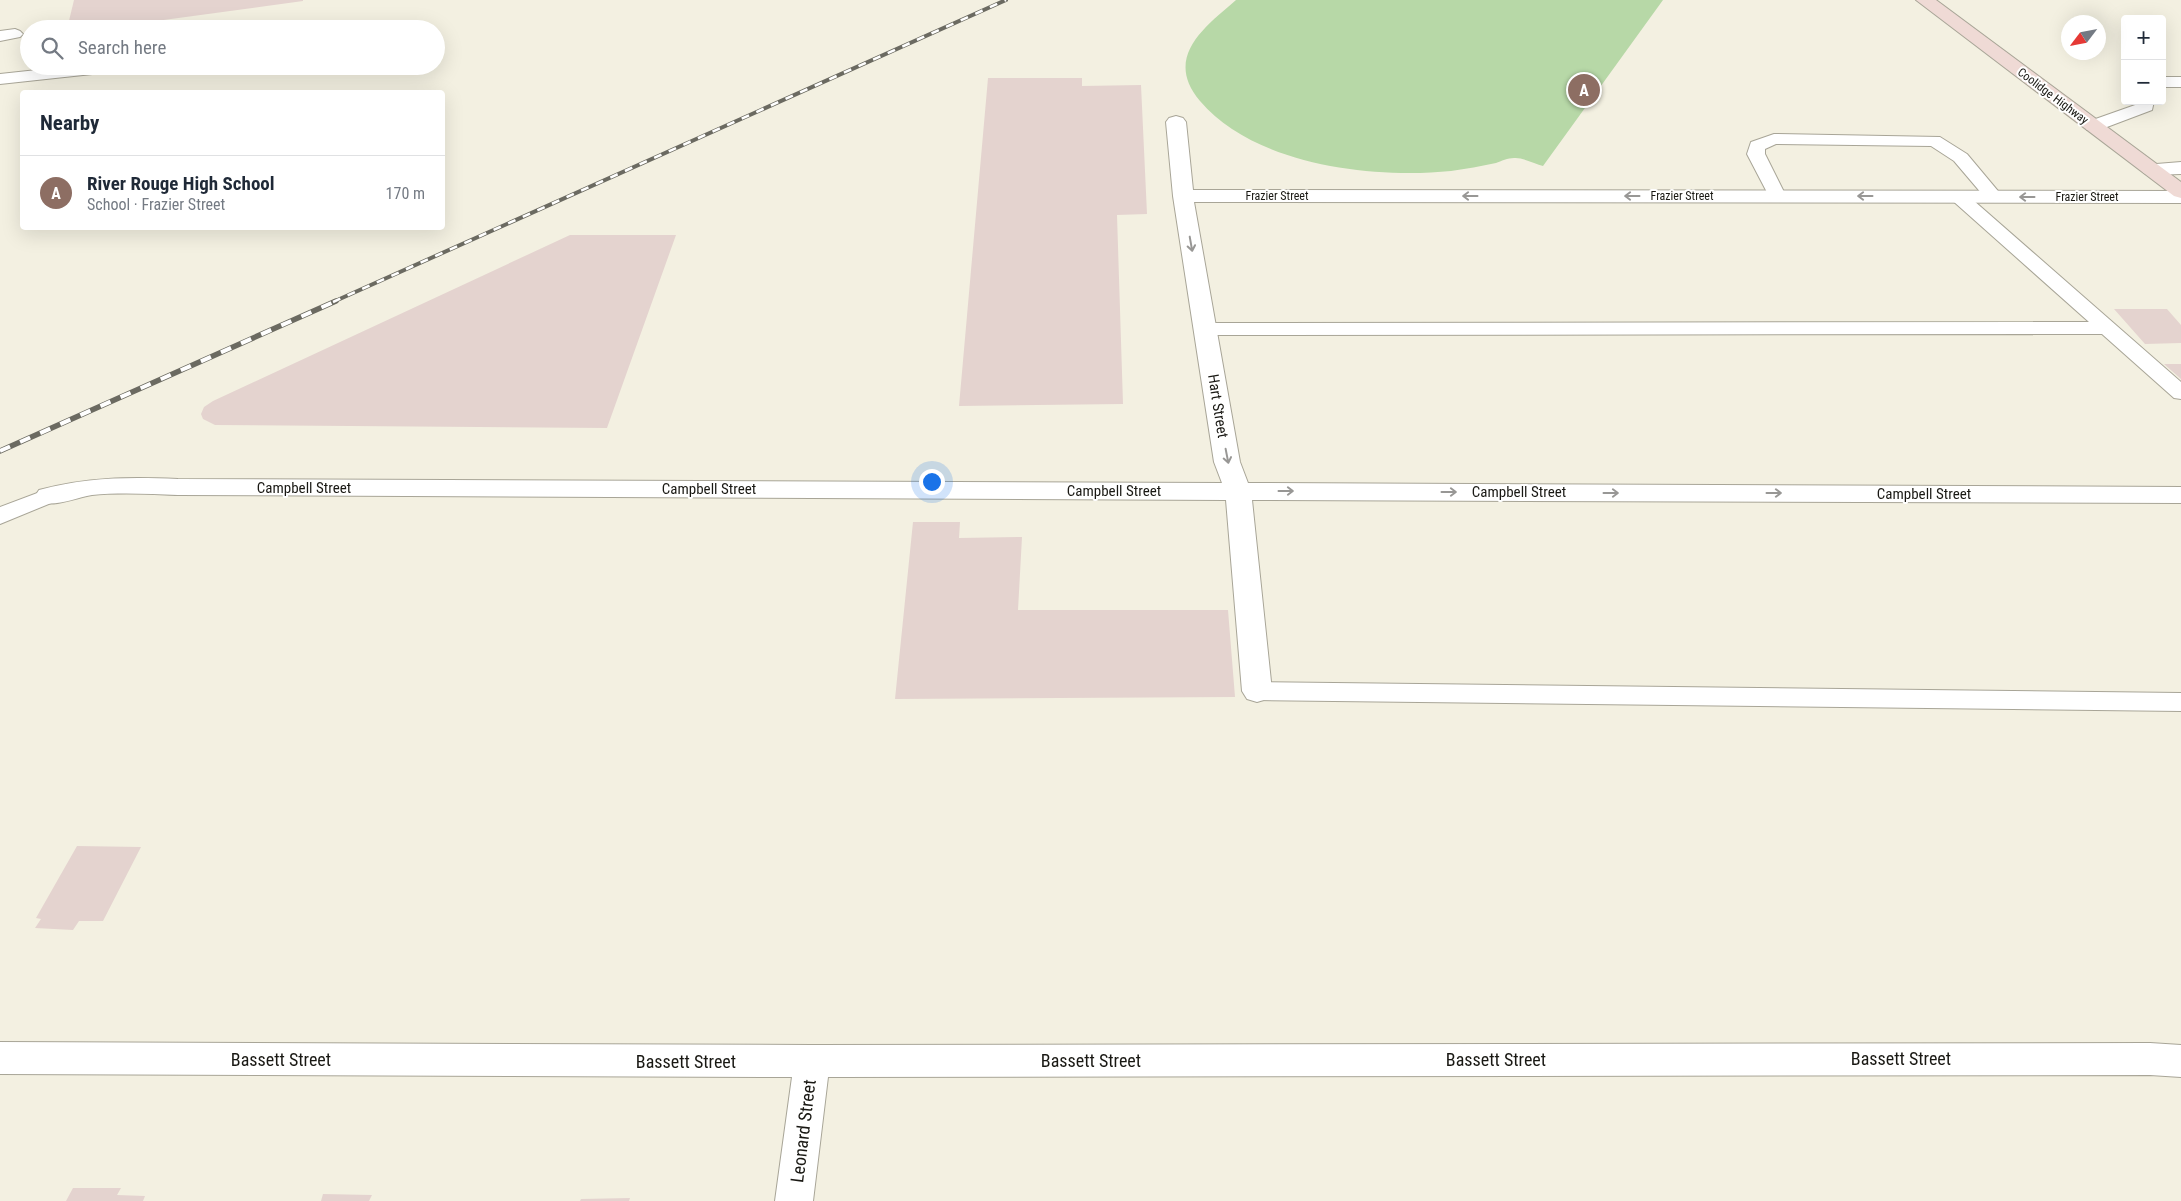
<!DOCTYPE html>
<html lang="en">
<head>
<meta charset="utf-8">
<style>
	:root { --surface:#fff; --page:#f2f2f3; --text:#1f2937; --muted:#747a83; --line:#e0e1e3; --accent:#db2777 }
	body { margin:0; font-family:"Roboto Condensed",sans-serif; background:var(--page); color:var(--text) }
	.controls { position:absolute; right:15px; top:15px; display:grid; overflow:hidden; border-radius:5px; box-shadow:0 5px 20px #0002 }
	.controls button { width:45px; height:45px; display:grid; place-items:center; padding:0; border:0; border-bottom:1px solid var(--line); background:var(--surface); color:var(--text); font:25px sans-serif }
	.compass { position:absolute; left:2061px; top:15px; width:45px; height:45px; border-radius:50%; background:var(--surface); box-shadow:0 5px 20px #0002; rotate:238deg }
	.you { position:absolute; left:931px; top:481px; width:18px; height:18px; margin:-12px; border:4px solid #fff; border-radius:50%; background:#1a73e8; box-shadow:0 0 0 8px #1a73e833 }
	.badge { display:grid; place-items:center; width:32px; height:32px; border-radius:50%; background:var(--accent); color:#fff; font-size:16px; font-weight:700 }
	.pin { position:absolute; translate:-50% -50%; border:2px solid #fff; box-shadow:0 1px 5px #0006 }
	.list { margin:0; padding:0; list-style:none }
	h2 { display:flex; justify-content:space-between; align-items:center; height:65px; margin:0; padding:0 20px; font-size:21px }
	h2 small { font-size:16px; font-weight:400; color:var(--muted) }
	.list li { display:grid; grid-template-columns:32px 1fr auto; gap:15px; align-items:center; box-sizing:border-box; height:75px; padding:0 20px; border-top:1px solid var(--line) }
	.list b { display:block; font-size:19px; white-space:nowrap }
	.list p { margin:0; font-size:16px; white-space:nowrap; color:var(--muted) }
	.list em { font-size:16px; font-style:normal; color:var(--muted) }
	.icon { flex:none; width:28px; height:28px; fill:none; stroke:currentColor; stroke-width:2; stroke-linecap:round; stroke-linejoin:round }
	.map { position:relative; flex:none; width:2181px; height:1201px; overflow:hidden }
	.search { position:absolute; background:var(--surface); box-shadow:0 5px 20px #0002; left:20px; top:20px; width:425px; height:55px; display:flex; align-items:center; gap:12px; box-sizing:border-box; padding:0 18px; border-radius:28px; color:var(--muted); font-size:19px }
	.panel { position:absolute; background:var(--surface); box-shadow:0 5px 20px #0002; left:20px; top:90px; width:425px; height:140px; border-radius:5px }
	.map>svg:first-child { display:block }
</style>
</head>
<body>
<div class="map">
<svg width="2181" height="1201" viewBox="0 0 2181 1201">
	<rect width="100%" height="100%" fill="#f3f0e1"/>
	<path fill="#b7d8a7" d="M1236,0H1663L1543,166C1535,164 1522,157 1514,158C1508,158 1501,161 1496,163C1481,166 1466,169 1451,171C1373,179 1254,165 1200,101C1163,57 1205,27 1236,0Z"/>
	<path fill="#e4d3cf" d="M74,0H303V1L97,29H67Z
		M988,78H1082V86L1141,85L1147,214L1117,215L1123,404L959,406Z
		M570,235H676L607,428L215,425L203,419L201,414L204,407L213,401Z
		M2114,309H2167L2181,325V343L2145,344Z
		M2164,364H2181V379Z
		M913,522H960L959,538L1022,537L1018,610H1228L1235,697L895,699Z
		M77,846L141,847L103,921H79L73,930L35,928L41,919L36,918Z
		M73,1188H121L117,1195L145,1196L143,1201H66Z
		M323,1194L372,1195L369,1201H321Z
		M630,1198L629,1201H580L581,1199Z"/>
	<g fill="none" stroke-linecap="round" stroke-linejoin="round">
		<g stroke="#a8a597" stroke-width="2">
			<path id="lane" d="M15,29L20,31L23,34L20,37L0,41V31Z
				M74,66H128L126,69L120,71L0,84V74Z
				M2162,77H2181V87H2162Z
				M2138,101H2154L2152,110L2099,130H2087L2085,126L2087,122L2138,104Z
				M1774,134L1940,137L1967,154L2003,197L2000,201L1994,202L1988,201L1954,161L1931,146L1776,144L1765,149V154L1786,196L1783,200L1777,201L1771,200L1747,154L1751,142Z
				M1959,192L1965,193L2181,382V399L2174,398L2102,334L1205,335L1198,333L1195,329L1198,325L1205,323L2089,322L1953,201L1950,197L1953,193Z
				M48,489L56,491L59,496L56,501L0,524V507Z
				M1257,682L2181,693V711L1257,700L1248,698L1244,691L1248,684Z"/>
		</g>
		<g stroke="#a8a597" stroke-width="2">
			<path id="street" d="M1176,116L1183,118L1186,122L1193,190L2181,191V203L1194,202L1240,462L1248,483L2181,487V503L1252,500L1272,691L1267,699L1257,702L1247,699L1242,691L1226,500L178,495C150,494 121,492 92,495C75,498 56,507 39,502L35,496L39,490C87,477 129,477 178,479L1222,483L1214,462L1173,196L1166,122L1169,118Z
				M2181,162V174L2151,175L2144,173L2141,169L2144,165Z
				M0,1042L812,1045L2150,1043L2181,1045V1077L2150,1075L828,1077L813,1201H775L792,1077L0,1074Z"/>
		</g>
		<g stroke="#a8a597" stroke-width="2">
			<path id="secondary" d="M1916,0H1936L2181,182V198L2174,196Z"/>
		</g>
		<use href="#lane" fill="#fff" fill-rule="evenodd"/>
		<use href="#street" fill="#fff" fill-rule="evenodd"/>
		<use href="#secondary" fill="#efdad5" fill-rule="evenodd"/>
		<g stroke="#6b6a61" stroke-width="4">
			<path id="rail-far1" d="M333,302L1006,0"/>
		</g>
		<g stroke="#6b6a61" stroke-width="5.5">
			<path id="rail" d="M0,451L336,301"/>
		</g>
		<use href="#rail-far1" stroke="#fff" stroke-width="2.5" stroke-dasharray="8" stroke-linecap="butt"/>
		<use href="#rail" stroke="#fff" stroke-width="4" stroke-dasharray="11" stroke-linecap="butt"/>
	</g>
	<defs><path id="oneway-shaft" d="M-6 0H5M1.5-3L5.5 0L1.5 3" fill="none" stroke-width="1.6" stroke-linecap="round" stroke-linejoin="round" transform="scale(1.25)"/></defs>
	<g stroke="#989795">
		<use href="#oneway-shaft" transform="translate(1470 196) rotate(-180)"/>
		<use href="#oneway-shaft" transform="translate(1632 196) rotate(-180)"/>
		<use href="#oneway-shaft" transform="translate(1865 196) rotate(-180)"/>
		<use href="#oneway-shaft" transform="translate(2027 197) rotate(-180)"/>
		<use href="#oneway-shaft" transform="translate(1191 244) rotate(80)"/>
		<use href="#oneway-shaft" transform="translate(1227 456) rotate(79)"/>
		<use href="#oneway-shaft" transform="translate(1286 491)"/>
		<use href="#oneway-shaft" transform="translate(1449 492)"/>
		<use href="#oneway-shaft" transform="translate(1611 493)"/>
		<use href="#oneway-shaft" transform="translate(1774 493)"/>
	</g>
	<g text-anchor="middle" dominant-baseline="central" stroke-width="4" stroke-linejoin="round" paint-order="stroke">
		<g font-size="12" fill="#191813" stroke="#fff">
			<text transform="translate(2053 96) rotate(37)">Coolidge Highway</text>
			<text x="1277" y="196">Frazier Street</text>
			<text x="1682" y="196">Frazier Street</text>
			<text x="2087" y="197">Frazier Street</text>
		</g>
		<g font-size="15" fill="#191813" stroke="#fff">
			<text transform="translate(1218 406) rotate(81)">Hart Street</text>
			<text x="304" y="488">Campbell Street</text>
			<text x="709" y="489">Campbell Street</text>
			<text x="1114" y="491">Campbell Street</text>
			<text x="1519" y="492">Campbell Street</text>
			<text x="1924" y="494">Campbell Street</text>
		</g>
		<g font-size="18" fill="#191813" stroke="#fff">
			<text x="1901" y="1058">Bassett Street</text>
			<text x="281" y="1059">Bassett Street</text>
			<text x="1496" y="1059">Bassett Street</text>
			<text x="1091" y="1060">Bassett Street</text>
			<text x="686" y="1061">Bassett Street</text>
			<text transform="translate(803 1131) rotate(-83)">Leonard Street</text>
		</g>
	</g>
</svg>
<div class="controls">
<button>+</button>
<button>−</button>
</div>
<svg class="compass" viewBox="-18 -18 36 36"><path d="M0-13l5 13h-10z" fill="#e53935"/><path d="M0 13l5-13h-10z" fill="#747a83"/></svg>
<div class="you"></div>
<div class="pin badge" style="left:1584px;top:90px;background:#8d6e63">A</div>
<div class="search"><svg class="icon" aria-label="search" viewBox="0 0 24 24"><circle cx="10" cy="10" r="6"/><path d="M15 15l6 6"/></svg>Search here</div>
<section class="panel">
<h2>Nearby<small></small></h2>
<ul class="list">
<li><span class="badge" style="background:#8d6e63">A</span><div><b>River Rouge High School</b><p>School · Frazier Street</p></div><em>170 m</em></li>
</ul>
</section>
</div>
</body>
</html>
